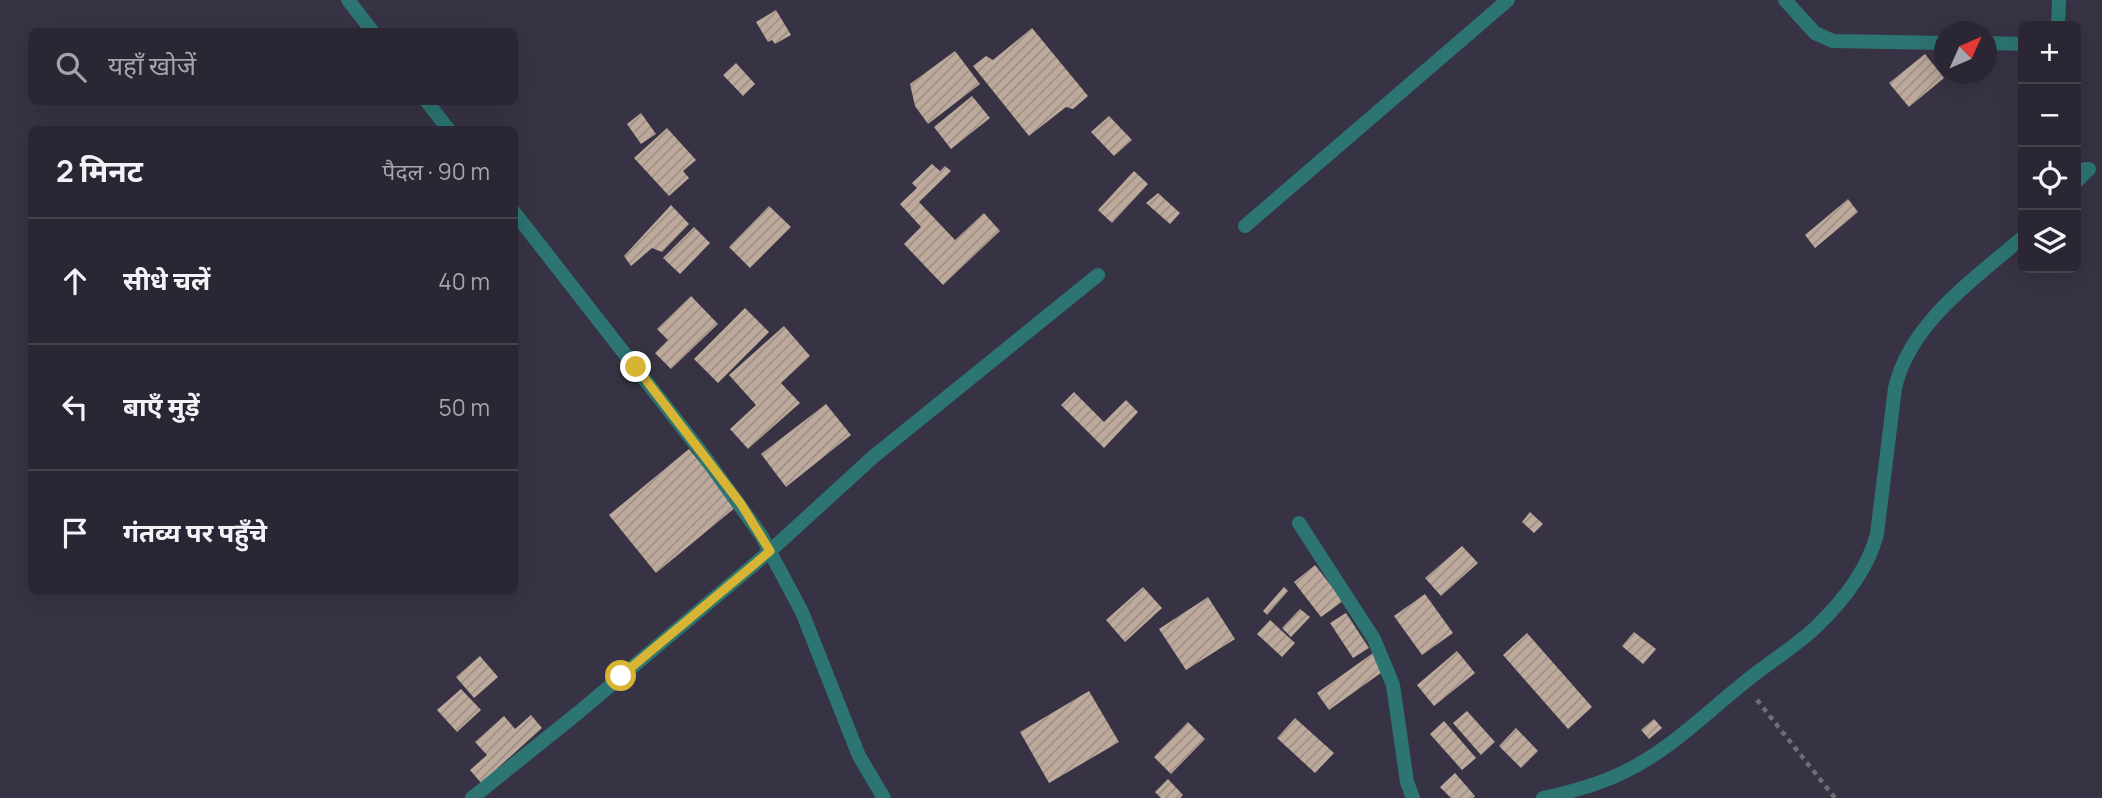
<!DOCTYPE html>
<html lang="hi">
<head>
<meta charset="utf-8">
<style>
	:root { --surface:#2a2633; --page:#36323f; --text:#f1f3f6; --muted:#a5a5ac; --line:#46434e }
	body { margin:0; font-family:Manrope,"Noto Sans Devanagari",sans-serif; background:var(--page); color:var(--text) }
	.controls { position:absolute; right:21px; top:21px; display:grid; overflow:hidden; border-radius:10px; box-shadow:0 7px 28px #0002 }
	.controls button { width:63px; height:63px; display:grid; place-items:center; padding:0; border:0; border-bottom:2px solid var(--line); background:var(--surface); color:var(--text); font:35px sans-serif }
	.compass { position:absolute; left:1934px; top:21px; width:63px; height:63px; border-radius:50%; background:var(--surface); box-shadow:0 7px 28px #0002; rotate:45deg }
	.stop { position:absolute; width:21px; height:21px; margin:-16px; border:5px solid #d8b434; border-radius:50%; background:#fff }
	.stop.end { background:#d8b434; border-color:#fff; box-shadow:0 2px 7px #0008 }
	.list { margin:0; padding:0; list-style:none }
	h2 { display:flex; justify-content:space-between; align-items:center; height:91px; margin:0; padding:0 28px; font-size:30px }
	h2 small { font-size:23px; font-weight:400; color:var(--muted) }
	.list li { display:grid; grid-template-columns:46px 1fr auto; gap:21px; align-items:center; box-sizing:border-box; height:126px; padding:0 28px; border-top:2px solid var(--line) }
	.list b { display:block; font-size:26px; white-space:nowrap }
	.list em { font-size:23px; font-style:normal; color:var(--muted) }
	.icon { flex:none; width:38px; height:38px; fill:none; stroke:currentColor; stroke-width:2; stroke-linecap:round; stroke-linejoin:round }
	.map { position:relative; flex:none; width:2102px; height:798px; overflow:hidden }
	.search { position:absolute; background:var(--surface); box-shadow:0 7px 28px #0002; left:28px; top:28px; width:490px; height:77px; display:flex; align-items:center; gap:18px; box-sizing:border-box; padding:0 24px; border-radius:10px; color:var(--muted); font-size:26px }
	.panel { position:absolute; background:var(--surface); box-shadow:0 7px 28px #0002; left:28px; top:126px; width:490px; height:469px; border-radius:10px }
	.map>svg:first-child { display:block }
</style>
</head>
<body>
<div class="map">
<svg width="2102" height="798" viewBox="0 0 2102 798">
	<defs>
		<pattern id="building-hatch" width="6" height="6" patternUnits="userSpaceOnUse" patternTransform="scale(1.75)"><rect width="6" height="6" fill="#bdaa9c"/><path d="M-1 1l2-2M0 6l6-6M5 7l2-2" fill="none" stroke="#9e8f85"/></pattern>
	</defs>
	<rect width="100%" height="100%" fill="#383344"/>
	<path fill="url(#building-hatch)" d="M776,10L791,35L775,44L772,40L768,42L756,22Z
		M1032,28L1088,96L1073,109L1066,107L1029,136L973,66L986,56L993,60Z
		M955,51L980,84L928,124L915,106L910,84Z
		M1925,54L1944,78L1909,107L1889,83Z
		M736,63L755,84L743,96L723,75Z
		M972,96L990,118L951,149L934,127Z
		M641,113L656,134L641,144L627,124Z
		M1109,116L1132,140L1114,156L1091,132Z
		M667,128L696,160L683,171L689,178L669,196L634,158Z
		M932,164L940,171L945,166L951,171L919,202L955,240L984,213L1000,231L943,285L904,244L921,227L900,204L917,188L912,183Z
		M1134,171L1148,184L1112,223L1098,210Z
		M1158,193L1180,213L1170,224L1146,203Z
		M1848,199L1858,212L1815,248L1805,235Z
		M671,205L689,224L662,252L652,248L631,266L624,256Z
		M769,206L791,227L750,268L729,247Z
		M694,227L710,243L680,274L663,258Z
		M691,296L718,324L671,369L655,353L668,340L657,329Z
		M745,308L769,332L718,383L694,359Z
		M784,326L810,356L781,383L800,403L748,449L730,429L756,405L729,375Z
		M1074,392L1104,422L1126,400L1138,412L1104,448L1061,405Z
		M826,404L851,435L786,487L761,454Z
		M689,449L736,507L656,573L609,515Z
		M1530,512L1543,524L1534,533L1522,522Z
		M1462,546L1478,563L1441,596L1425,578Z
		M1315,565L1343,601L1321,617L1294,582Z
		M1143,587L1162,608L1125,642L1106,620Z
		M1284,587L1288,591L1267,615L1263,611Z
		M1425,594L1453,633L1422,655L1394,616Z
		M1208,597L1235,639L1186,670L1159,629Z
		M1300,609L1310,617L1291,637L1282,628Z
		M1346,613L1369,648L1353,658L1330,623Z
		M1270,620L1295,643L1282,657L1257,634Z
		M1634,632L1656,649L1643,664L1622,646Z
		M1527,633L1592,707L1568,729L1503,655Z
		M1457,651L1475,673L1434,706L1417,685Z
		M1373,653L1385,670L1329,710L1317,693Z
		M480,656L498,677L474,698L456,677Z
		M461,689L481,710L457,732L437,710Z
		M1089,691L1119,742L1049,783L1020,732Z
		M1467,711L1495,742L1481,755L1453,723Z
		M531,715L542,728L481,783L470,770L487,755L475,742L504,716L515,729Z
		M1295,718L1334,753L1315,773L1277,738Z
		M1654,719L1662,728L1649,739L1641,730Z
		M1444,721L1476,758L1462,770L1430,734Z
		M1188,722L1205,739L1171,774L1154,757Z
		M1516,728L1538,751L1521,768L1499,746Z
		M1455,773L1475,796L1473,798H1451L1440,787Z
		M1168,779L1183,795L1180,798H1161L1155,792Z"/>
	<g fill="none" stroke-linecap="round" stroke-linejoin="round">
		<path stroke="#706c7a" stroke-width="4.5" stroke-dasharray="5 5" stroke-linecap="butt" d="M1757,700L1835,798"/>
		<path stroke="#2c7572" stroke-width="14" d="M348,0L373,32
			M1785,0L1815,33L1833,41L1944,43
			M2058,26L2059,0
			M1986,43L2023,44
			M427,102L449,130
			M2076,170L2089,169L2076,182
			M514,212L699,449L761,535L802,612L859,756L884,798
			M1245,226L1508,0
			M1299,523L1374,639L1393,685L1407,782L1413,798
			M472,798L579,712L770,551L873,457L1098,275
			M1543,798C1571,792 1598,785 1624,772C1668,751 1703,716 1740,686C1764,665 1793,649 1816,627C1843,601 1868,569 1877,534L1895,388C1910,322 1975,279 2023,237"/>
	</g>
	<g fill="none" stroke-linecap="round" stroke-linejoin="round">
		<path stroke="#d8b434" stroke-width="9" d="M621,676L770,551L741,504L636,367"/>
	</g>
</svg>
<div class="controls">
<button>+</button>
<button>−</button>
<button><svg class="icon" aria-label="locate" viewBox="0 0 24 24"><circle cx="12" cy="12" r="6"/><path d="M12 2v4M12 18v4M2 12h4M18 12h4"/></svg></button>
<button><svg class="icon" aria-label="layers" viewBox="0 0 24 24"><path d="M12 4l9 5-9 5-9-5zM3 14l9 5 9-5"/></svg></button>
</div>
<svg class="compass" viewBox="-18 -18 36 36"><path d="M0-13l5 13h-10z" fill="#e53935"/><path d="M0 13l5-13h-10z" fill="#a5a5ac"/></svg>
<div class="stop" style="left:621px;top:676px"></div>
<div class="stop end" style="left:636px;top:367px"></div>
<div class="search"><svg class="icon" aria-label="search" viewBox="0 0 24 24"><circle cx="10" cy="10" r="6"/><path d="M15 15l6 6"/></svg>यहाँ खोजें</div>
<section class="panel">
<h2>2 मिनट<small>पैदल · 90 m</small></h2>
<ul class="list">
<li><svg class="icon" aria-label="ahead" viewBox="0 0 24 24"><path d="M12 20V5M6 11l6-6 6 6"/></svg><div><b>सीधे चलें</b></div><em>40 m</em></li>
<li><svg class="icon" aria-label="left" viewBox="0 0 24 24"><path d="M17 20v-9H6M10 6l-5 5 5 5"/></svg><div><b>बाएँ मुड़ें</b></div><em>50 m</em></li>
<li><svg class="icon" aria-label="arrive" viewBox="0 0 24 24"><path d="M6 21V4h12l-3 4 3 4H6"/></svg><div><b>गंतव्य पर पहुँचे</b></div></li>
</ul>
</section>
</div>
</body>
</html>
